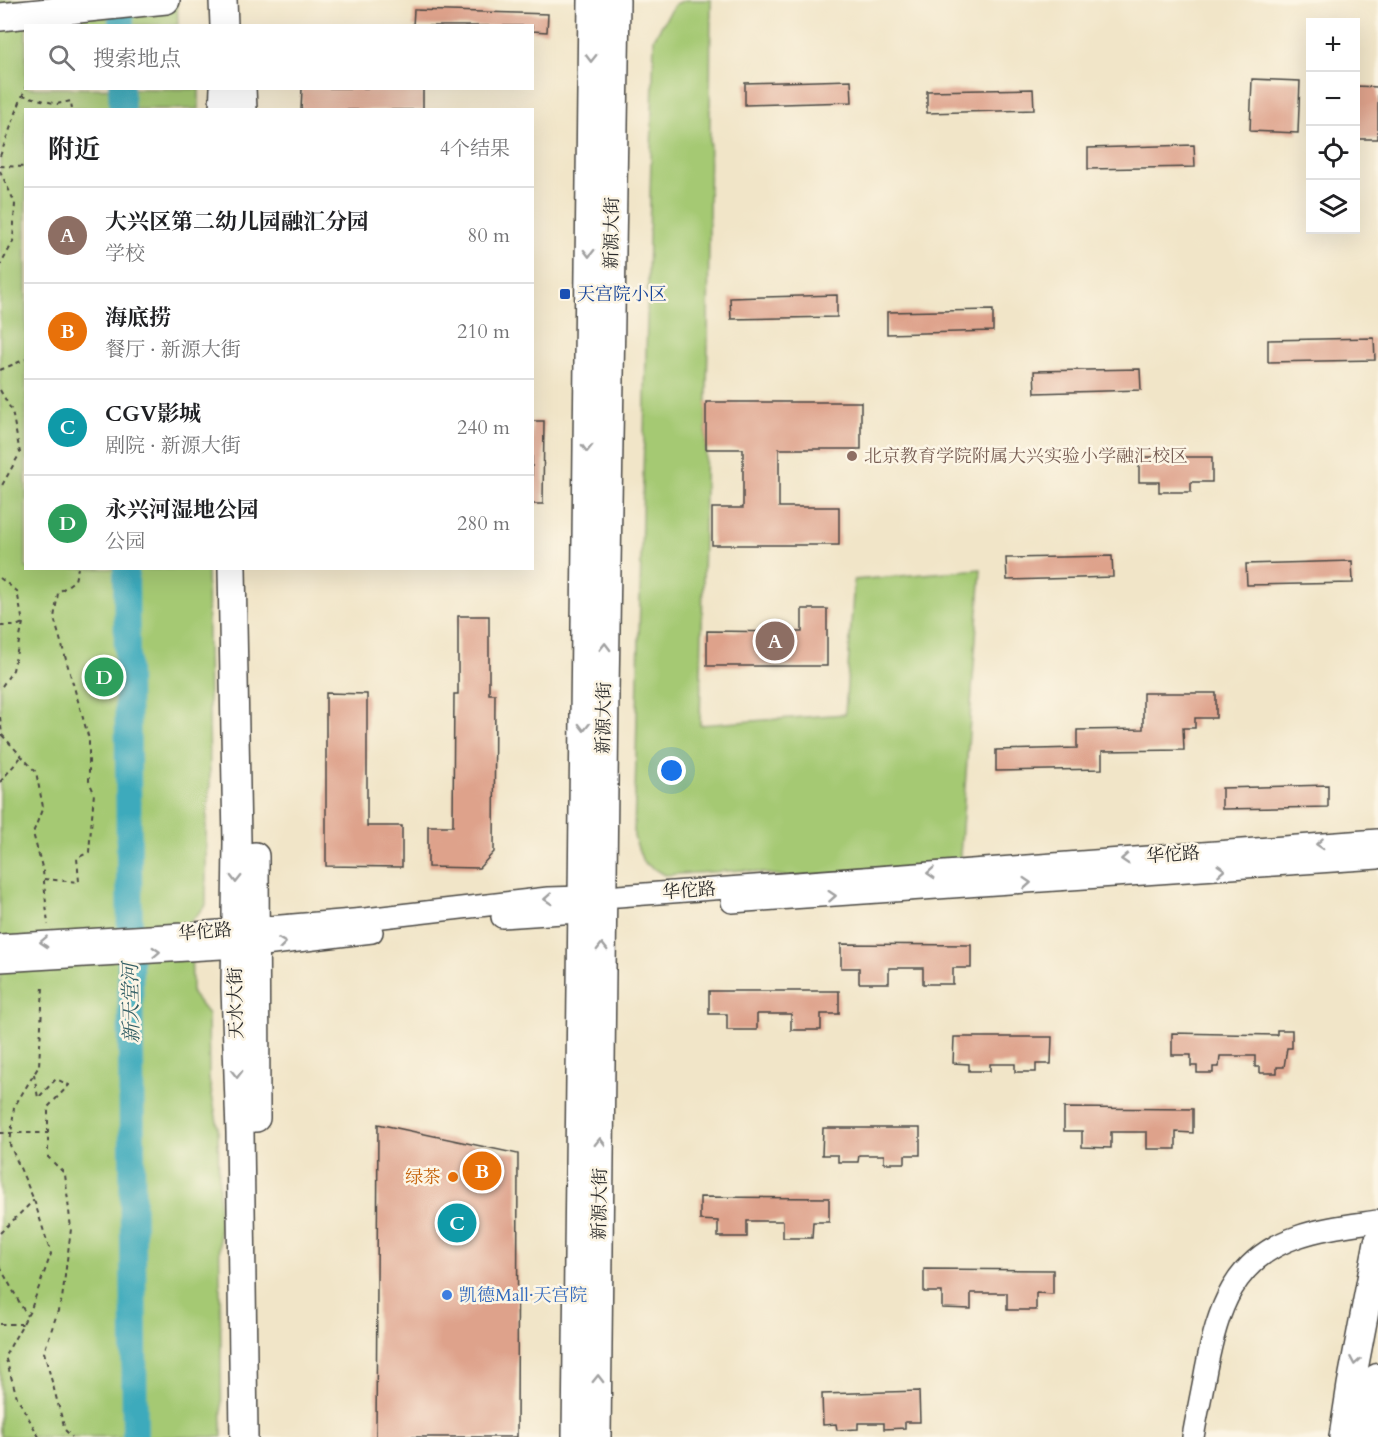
<!DOCTYPE html>
<html lang="zh">
<head>
<meta charset="utf-8">
<style>
	:root { --surface:#fff; --page:#f2f2f2; --text:#202124; --muted:#757577; --line:#e0e0e0; --accent:#2563eb }
	body { margin:0; font-family:Cardo,"Noto Serif SC",serif; background:var(--page); color:var(--text) }
	.controls { position:absolute; right:18px; top:18px; display:grid; overflow:hidden; border-radius:0px; box-shadow:0 6px 24px #0002 }
	.controls button { width:54px; height:54px; display:grid; place-items:center; padding:0; border:0; border-bottom:2px solid var(--line); background:var(--surface); color:var(--text); font:30px sans-serif }
	.you { position:absolute; left:672px; top:771px; width:21px; height:21px; margin:-15px; border:4px solid #fff; border-radius:50%; background:#1a73e8; box-shadow:0 0 0 9px #1a73e833 }
	.badge { display:grid; place-items:center; width:39px; height:39px; border-radius:50%; background:var(--accent); color:#fff; font-size:20px; font-weight:700 }
	.pin { position:absolute; translate:-50% -50%; border:3px solid #fff; box-shadow:0 2px 6px #0006 }
	.list { margin:0; padding:0; list-style:none }
	h2 { display:flex; justify-content:space-between; align-items:center; height:78px; margin:0; padding:0 24px; font-size:26px }
	h2 small { font-size:20px; font-weight:400; color:var(--muted) }
	.list li { display:grid; grid-template-columns:39px 1fr auto; gap:18px; align-items:center; box-sizing:border-box; height:96px; padding:0 24px; border-top:2px solid var(--line) }
	.list b { display:block; font-size:22px; white-space:nowrap }
	.list p { margin:0; font-size:20px; white-space:nowrap; color:var(--muted) }
	.list em { font-size:20px; font-style:normal; color:var(--muted) }
	.icon { flex:none; width:33px; height:33px; fill:none; stroke:currentColor; stroke-width:2; stroke-linecap:round; stroke-linejoin:round }
	.map { position:relative; flex:none; width:1378px; height:1437px; overflow:hidden }
	.search { position:absolute; background:var(--surface); box-shadow:0 6px 24px #0002; left:24px; top:24px; width:510px; height:66px; display:flex; align-items:center; gap:15px; box-sizing:border-box; padding:0 21px; border-radius:0px; color:var(--muted); font-size:22px }
	.panel { position:absolute; background:var(--surface); box-shadow:0 6px 24px #0002; left:24px; top:108px; width:510px; height:462px; border-radius:0px }
	.map>svg:first-child { display:block }
</style>
</head>
<body>
<div class="map">
<svg width="1378" height="1437" viewBox="0 0 1378 1437">
	<rect width="100%" height="100%" fill="#fcf5e5"/>
	<filter id="ink" filterUnits="userSpaceOnUse"><feTurbulence type="fractalNoise" baseFrequency=".0167" numOctaves="2"/><feDisplacementMap in="SourceGraphic" scale="12" xChannelSelector="R" yChannelSelector="G"/><feConvolveMatrix kernelMatrix="1 2 1 2 8 2 1 2 1" color-interpolation-filters="sRGB"/></filter>
	<filter id="wash" filterUnits="userSpaceOnUse"><feTurbulence type="fractalNoise" baseFrequency=".008" numOctaves="4" result="noise"/><feDisplacementMap in="SourceGraphic" scale="24" xChannelSelector="R" yChannelSelector="G"/><feGaussianBlur stdDeviation="1.35" result="paint"/><feColorMatrix in="noise" values="0 0 0 0 0 0 0 0 0 0 0 0 0 0 0 0 0 1.4 0 .05"/><feComposite in="paint" operator="in"/></filter>
	<g filter="url(#wash)">
		<rect width="100%" height="100%" fill="#f1e5c8"/>
		<path fill="#a5c973" stroke="#687a4f" stroke-width="1.5" d="M0,0H177L178,25L26,26V88L199,89V109L26,110V568L207,569L210,786L206,826V905L191,921L192,994L208,1014L209,1079L218,1127L222,1437H0Z
			M686,0H711L708,340L700,725L845,714L854,580L981,569L959,869L812,881L744,870L664,875L643,862L634,837L654,38L675,4Z"/>
		<g fill="none" stroke-linecap="round" stroke-linejoin="round">
			<path stroke="#3daabc" stroke-width="26" d="M121,0V26
				M121,88L122,110
				M126,568L135,1437"/>
		</g>
		<g id="blocks">
			<path fill="#dea28b" d="M414,10L548,14L547,32L532,31V26H413Z
				M1252,79L1300,81L1298,133L1250,131Z
				M851,80L852,102L745,105V83Z
				M1356,86L1378,87V139H1356Z
				M302,88H423V110H301Z
				M1033,89L1034,110L927,113V91Z
				M1194,145L1195,167L1088,169V148Z
				M837,295V317L731,319L730,298Z
				M993,310V331L887,334V312Z
				M1374,338L1375,360L1268,362V340Z
				M1140,369L1141,390L1035,393L1034,371Z
				M706,402H861V449H779V507H839V545H712V508H743V449H706Z
				M532,421H544L543,504H532Z
				M1139,457H1212V482H1191V492H1159V482H1139Z
				M1112,556L1113,577L1007,580L1006,558Z
				M1352,561L1353,583L1247,585L1246,564Z
				M802,609H827V666H707V631L802,632Z
				M458,616H489V694H495L494,852L479,868L428,867V826H453L454,694H458Z
				M326,693L367,694V826H402V867L326,866Z
				M1143,693H1216V718H1195V728H1183L1184,750L1102,751V769L996,771V750L1077,748V730L1143,729Z
				M1328,785V807L1222,809V788Z
				M841,944L971,945V968H953V984H923V968H889V983H859V968H841Z
				M709,991H839V1014H821V1030H791V1014H757V1030H727V1014H709Z
				M1277,1030H1292V1048H1287L1284,1067H1277V1073H1260V1067H1255V1056H1220L1219,1067H1213V1073H1197V1066H1191V1055H1172V1033L1277,1035Z
				M954,1037H1052L1051,1064H1036V1072H1015V1064H990V1071H969V1064L953,1063Z
				M1064,1108L1193,1109V1133L1176,1132V1149H1147V1132H1111V1148L1082,1147V1131H1064Z
				M378,1124L518,1154L517,1437H376Z
				M823,1128H920V1155H905V1163H884V1155H859L858,1162H838V1155H822Z
				M700,1197L829,1198V1222H813L812,1238H783V1221H747V1237H718V1221L700,1220Z
				M924,1269L1053,1270V1294L1036,1293V1310H1007V1293H971V1309L942,1308V1292H924Z
				M919,1391L920,1422H905V1428L884,1429V1423H858V1429L837,1430L836,1424L823,1425L822,1394Z"/>
		</g>
	</g>
	<g filter="url(#ink)">
		<use href="#blocks" fill-opacity="0" stroke="#494743" stroke-width="1.5"/>
		<g fill="none" stroke-linecap="round" stroke-linejoin="round">
			<g stroke="#494743" stroke-width="24">
				<path id="minor" d="M732,902L1378,858
					M502,917L593,911
					M0,945L183,934L365,919L548,898L618,896L1378,840
					M0,961L256,946L372,932
					M1193,1437C1197,1414 1202,1392 1206,1369C1218,1309 1233,1259 1297,1237C1322,1228 1351,1225 1378,1221"/>
			</g>
			<g stroke="#494743" stroke-width="30">
				<path id="major" d="M223,0L224,26
					M0,17L166,0
					M242,88L243,110
					M223,110L224,88
					M232,568L237,842L235,988L240,1132L244,1437
					M255,856L256,1118
					M576,1437L592,0
					M597,1437L605,691L616,0
					M1343,1437L1351,1385L1378,1242"/>
			</g>
			<g stroke="#494743" stroke-width="33">
				<path id="highway" d="M1365,1437L1378,1379"/>
			</g>
			<path stroke="#494743" stroke-width="2" stroke-dasharray="4.5 4.5" stroke-linecap="butt" d="M22,95L57,104L71,101L72,110
				M0,156L26,86
				M0,166L26,167
				M0,171L15,203L13,242L0,266
				M0,370L26,359
				M0,390L12,411L20,453L0,489
				M0,578L17,591L23,623L13,670L0,689
				M0,626H16L23,623
				M0,717L2,735L36,772L43,807L33,833L43,871L48,925
				M0,782L21,757
				M44,879L79,882L77,858L89,852L94,793L89,781V739L54,618L58,593L75,580L78,568
				M34,1074L38,1098L56,1079L69,1085L48,1107V1157L65,1174L71,1229L62,1299L44,1352L65,1430L72,1437
				M0,1133H48
				M0,1233L34,1200
				M0,1267L27,1316
				M0,1324H23
				M39,1437L17,1397L5,1356L31,1309L51,1254L34,1200L10,1145L14,1107L39,1066L43,986"/>
			<use href="#minor" stroke="#fff" stroke-width="21"/>
			<use href="#major" stroke="#fff" stroke-width="27"/>
			<use href="#highway" stroke="#fff" stroke-width="30"/>
		</g>
		<defs><path id="oneway-chevron" d="M-2-3.5L2.5 0L-2 3.5" fill="none" stroke-width="1.6" stroke-linecap="round" stroke-linejoin="round" transform="scale(1.5)"/></defs>
		<g stroke="#a0a0a0">
			<use href="#oneway-chevron" transform="translate(591 58) rotate(91)"/>
			<use href="#oneway-chevron" transform="translate(589 253) rotate(91)"/>
			<use href="#oneway-chevron" transform="translate(587 448) rotate(91)"/>
			<use href="#oneway-chevron" transform="translate(605 647) rotate(-89)"/>
			<use href="#oneway-chevron" transform="translate(584 727) rotate(91)"/>
			<use href="#oneway-chevron" transform="translate(1320 844) rotate(176)"/>
			<use href="#oneway-chevron" transform="translate(1125 859) rotate(176)"/>
			<use href="#oneway-chevron" transform="translate(1221 870) rotate(-4)"/>
			<use href="#oneway-chevron" transform="translate(931 873) rotate(176)"/>
			<use href="#oneway-chevron" transform="translate(236 879) rotate(91)"/>
			<use href="#oneway-chevron" transform="translate(1027 883) rotate(-4)"/>
			<use href="#oneway-chevron" transform="translate(832 896) rotate(-4)"/>
			<use href="#oneway-chevron" transform="translate(548 899) rotate(176)"/>
			<use href="#oneway-chevron" transform="translate(44 942) rotate(177)"/>
			<use href="#oneway-chevron" transform="translate(282 943) rotate(-7)"/>
			<use href="#oneway-chevron" transform="translate(602 947) rotate(-90)"/>
			<use href="#oneway-chevron" transform="translate(156 952) rotate(-3)"/>
			<use href="#oneway-chevron" transform="translate(237 1074) rotate(89)"/>
			<use href="#oneway-chevron" transform="translate(600 1142) rotate(-89)"/>
			<use href="#oneway-chevron" transform="translate(1355 1361) rotate(100)"/>
			<use href="#oneway-chevron" transform="translate(598 1379) rotate(-89)"/>
		</g>
	</g>
	<rect fill="#1a4fb4" stroke="#fcf5e5" stroke-width="2" x="559" y="288" width="12" height="12" rx="3"/>
	<circle fill="#8d6e63" stroke="#fcf5e5" stroke-width="2" cx="852" cy="456" r="6"/>
	<circle fill="#e8710a" stroke="#fcf5e5" stroke-width="2" cx="453" cy="1177" r="6"/>
	<circle fill="#3f7fe0" stroke="#fcf5e5" stroke-width="2" cx="447" cy="1295" r="6"/>
	<g text-anchor="middle" dominant-baseline="central" stroke-width="5" stroke-linejoin="round" paint-order="stroke">
		<g font-size="18" fill="#2b2b2b" stroke="#fcf5e5">
			<text transform="translate(612 233) rotate(-89)">新源大街</text>
			<text transform="translate(604 718) rotate(-89)">新源大街</text>
			<text transform="translate(1173 855) rotate(-4)">华佗路</text>
			<text transform="translate(689 891) rotate(-4)">华佗路</text>
			<text transform="translate(205 932) rotate(-5)">华佗路</text>
			<text transform="translate(236 1003) rotate(-91)">天水大街</text>
			<text transform="translate(600 1204) rotate(-89)">新源大街</text>
		</g>
		<g font-size="18" fill="#164399" stroke="#fcf5e5" text-anchor="start">
			<text x="577" y="294">天宫院小区</text>
		</g>
		<g font-size="18" fill="#785e54" stroke="#fcf5e5" text-anchor="start">
			<text x="864" y="456">北京教育学院附属大兴实验小学融汇校区</text>
		</g>
		<g font-size="18" fill="#c56008" stroke="#fcf5e5" text-anchor="end">
			<text x="441" y="1177">绿茶</text>
		</g>
		<g font-size="18" fill="#366cbe" stroke="#fcf5e5" text-anchor="start">
			<text x="459" y="1295">凯德Mall·天宫院</text>
		</g>
		<g font-size="20" font-style="italic" fill="#325e65" stroke="#fcf5e5">
			<text transform="translate(131 1003) rotate(-91)">新天堂河</text>
		</g>
	</g>
</svg>
<div class="controls">
<button>+</button>
<button>−</button>
<button><svg class="icon" aria-label="locate" viewBox="0 0 24 24"><circle cx="12" cy="12" r="6"/><path d="M12 2v4M12 18v4M2 12h4M18 12h4"/></svg></button>
<button><svg class="icon" aria-label="layers" viewBox="0 0 24 24"><path d="M12 4l9 5-9 5-9-5zM3 14l9 5 9-5"/></svg></button>
</div>
<div class="you"></div>
<div class="pin badge" style="left:775px;top:641px;background:#8d6e63">A</div>
<div class="pin badge" style="left:482px;top:1171px;background:#e8710a">B</div>
<div class="pin badge" style="left:457px;top:1223px;background:#0f9aa8">C</div>
<div class="pin badge" style="left:104px;top:677px;background:#2e9e5b">D</div>
<div class="search"><svg class="icon" aria-label="search" viewBox="0 0 24 24"><circle cx="10" cy="10" r="6"/><path d="M15 15l6 6"/></svg>搜索地点</div>
<section class="panel">
<h2>附近<small>4个结果</small></h2>
<ul class="list">
<li><span class="badge" style="background:#8d6e63">A</span><div><b>大兴区第二幼儿园融汇分园</b><p>学校</p></div><em>80 m</em></li>
<li><span class="badge" style="background:#e8710a">B</span><div><b>海底捞</b><p>餐厅 · 新源大街</p></div><em>210 m</em></li>
<li><span class="badge" style="background:#0f9aa8">C</span><div><b>CGV影城</b><p>剧院 · 新源大街</p></div><em>240 m</em></li>
<li><span class="badge" style="background:#2e9e5b">D</span><div><b>永兴河湿地公园</b><p>公园</p></div><em>280 m</em></li>
</ul>
</section>
</div>
</body>
</html>
